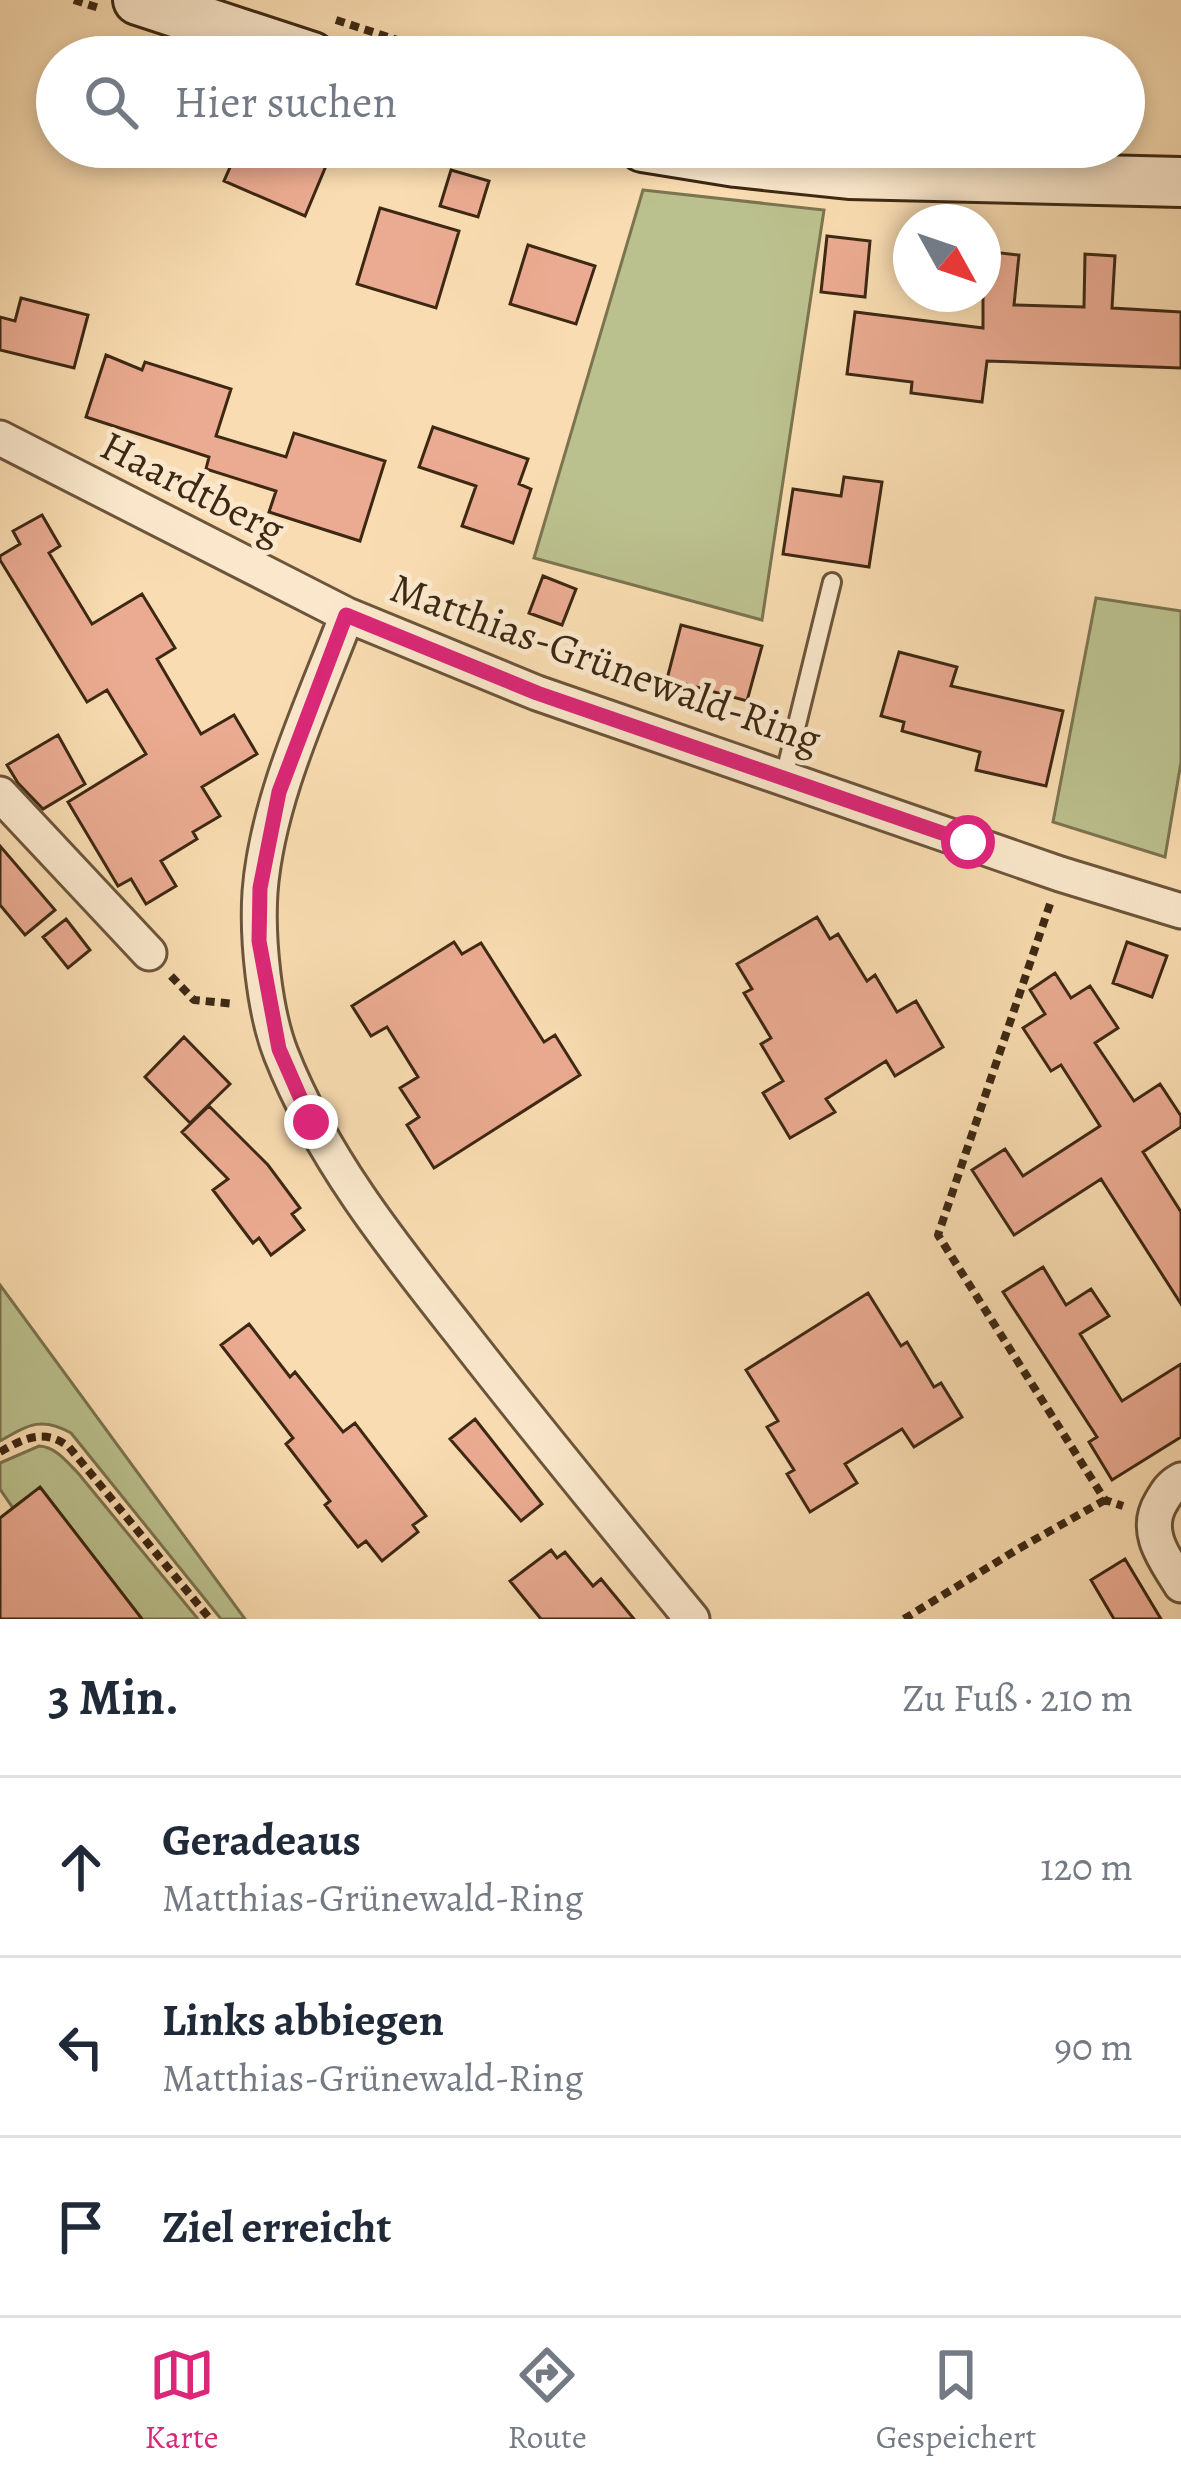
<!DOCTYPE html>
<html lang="de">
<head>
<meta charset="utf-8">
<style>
	:root { --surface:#fff; --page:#f2f2f3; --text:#1f2937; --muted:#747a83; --line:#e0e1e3; --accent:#db2777 }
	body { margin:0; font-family:Alegreya,serif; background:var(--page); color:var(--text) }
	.compass { position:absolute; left:893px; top:204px; width:108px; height:108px; border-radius:50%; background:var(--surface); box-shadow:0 6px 18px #0003; rotate:130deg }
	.stop { position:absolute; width:36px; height:36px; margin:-27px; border:9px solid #db2777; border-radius:50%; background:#fff }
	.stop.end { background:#db2777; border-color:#fff; box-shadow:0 3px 12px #0008 }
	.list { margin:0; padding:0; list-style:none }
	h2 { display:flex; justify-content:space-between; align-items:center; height:156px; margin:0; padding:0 48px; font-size:51px }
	h2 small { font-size:39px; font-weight:400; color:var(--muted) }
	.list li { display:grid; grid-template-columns:78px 1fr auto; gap:36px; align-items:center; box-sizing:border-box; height:180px; padding:0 48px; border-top:3px solid var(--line) }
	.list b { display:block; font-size:45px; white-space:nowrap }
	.list p { margin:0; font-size:39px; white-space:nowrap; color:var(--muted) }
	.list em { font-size:39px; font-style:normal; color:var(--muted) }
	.icon { flex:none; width:66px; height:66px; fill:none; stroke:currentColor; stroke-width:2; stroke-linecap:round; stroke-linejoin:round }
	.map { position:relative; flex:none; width:1181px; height:1619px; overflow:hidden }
	.search { position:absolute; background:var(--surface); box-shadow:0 6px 18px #0003; left:36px; right:36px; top:36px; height:132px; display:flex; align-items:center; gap:30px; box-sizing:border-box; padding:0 42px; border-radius:66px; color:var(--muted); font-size:45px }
	.sheet { height:696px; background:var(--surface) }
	nav { display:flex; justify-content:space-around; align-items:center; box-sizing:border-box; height:168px; border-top:3px solid var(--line); background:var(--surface); font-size:33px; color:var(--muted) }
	nav a { display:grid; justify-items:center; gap:6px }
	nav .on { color:var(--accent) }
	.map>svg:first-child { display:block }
</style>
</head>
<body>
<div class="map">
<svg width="1181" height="1619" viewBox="0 0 1181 1619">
	<rect width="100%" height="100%" fill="#f9dcb1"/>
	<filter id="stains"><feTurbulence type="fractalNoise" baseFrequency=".00167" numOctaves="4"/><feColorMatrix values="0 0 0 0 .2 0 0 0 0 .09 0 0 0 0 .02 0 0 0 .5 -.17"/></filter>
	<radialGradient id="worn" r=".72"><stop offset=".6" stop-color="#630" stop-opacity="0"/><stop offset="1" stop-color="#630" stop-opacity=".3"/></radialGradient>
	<path fill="#bbc18e" stroke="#7c7450" stroke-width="3" d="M643,190L824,210L762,620L534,558Z
		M1096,598L1181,611V762L1165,857L1053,822Z
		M0,1285L245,1619H221L71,1433C41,1416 28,1425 0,1441Z
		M39,1446C56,1447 66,1461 78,1473L198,1619H142L40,1488L13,1508L0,1489V1463Z"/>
	<path fill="#ebab92" stroke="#3d2813" stroke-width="3" d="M239,147H296L328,161L305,216L224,181Z
		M451,170L489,181L478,217L440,206Z
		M380,208L459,231L436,308L357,284Z
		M827,236L870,241L865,297L821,292Z
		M528,245L595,266L576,324L510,304Z
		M983,251L1019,255L1014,305L1084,307L1085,254L1115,256L1112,308L1181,312V368L987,361L982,402L911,393L912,382L847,374L855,312L983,328Z
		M21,298L88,315L74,368L0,350V317L15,321Z
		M106,355L142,370L145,362L231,389L216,436L286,457L294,433L385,461L360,541L269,512L276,491L206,469L209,457L86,417Z
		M433,427L528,459L519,484L531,489L513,543L462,526L476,486L419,467Z
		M844,477L882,482L869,567L783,554L793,489L841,496Z
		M42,515L60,546L49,553L92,624L142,594L175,648L157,659L201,734L234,715L257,754L202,787L220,816L193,832L197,839L161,861L176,886L146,904L131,879L118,886L68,802L146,754L107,690L87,702L0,560V556L20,544L13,531Z
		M543,576L576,589L562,625L529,613Z
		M681,625L762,646L747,701L667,679Z
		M899,652L957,667L951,686L1063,711L1046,786L976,770L980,752L902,731L904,722L881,716Z
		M58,735L85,784L43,809L18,783L7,765Z
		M0,846L55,910L25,935L0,905Z
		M817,917L830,939L838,934L867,981L875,975L897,1012L916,1001L943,1047L895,1076L886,1061L826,1099L835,1112L790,1138L763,1093L783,1081L761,1044L771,1038L744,993L752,989L737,964Z
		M66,919L90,950L68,968L43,937Z
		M454,942L462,954L481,943L544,1042L555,1035L580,1075L434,1168L407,1125L419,1117L400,1088L418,1077L387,1027L371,1036L352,1006Z
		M1127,942L1167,956L1152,997L1113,983Z
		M1055,973L1071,998L1090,986L1118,1028L1095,1043L1134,1101L1160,1084L1181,1116V1127L1143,1152L1181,1212V1304L1101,1179L1014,1235L972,1170L1005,1149L1023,1176L1100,1126L1061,1065L1051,1071L1023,1028L1045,1014L1030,990Z
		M184,1037L230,1084L190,1123L145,1077Z
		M209,1106L268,1165L300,1208L292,1214L304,1230L271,1255L259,1238L253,1243L213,1190L228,1179L182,1132Z
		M1043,1267L1066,1305L1091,1289L1109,1316L1080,1334L1122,1401L1181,1364V1437L1112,1480L1089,1442L1097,1437L1003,1292Z
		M868,1293L901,1346L907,1342L934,1387L941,1383L962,1417L914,1447L902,1429L845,1464L857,1483L810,1512L787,1474L794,1470L767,1427L778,1421L746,1370Z
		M249,1324L290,1377L295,1372L343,1432L355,1423L426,1516L413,1525L418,1532L382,1561L366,1541L358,1547L325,1505L330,1501L286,1444L293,1438L221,1345Z
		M475,1419L542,1504L521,1521L450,1439Z
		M40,1487L142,1619H0V1518Z
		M551,1550L557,1558L565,1552L593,1586L601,1579L634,1619H541L510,1581Z
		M1125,1559L1161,1619H1114L1091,1580Z"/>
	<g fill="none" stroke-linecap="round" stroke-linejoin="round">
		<g stroke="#6c553a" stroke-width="22">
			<path id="lane" d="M784,777L832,582"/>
		</g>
		<g stroke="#6c553a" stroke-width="39">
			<path id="street" d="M0,438L347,615L537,693L1060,874L1181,911
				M347,615C314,702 267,799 260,892C257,938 264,1011 281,1054C321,1156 390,1243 458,1329C534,1427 613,1523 692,1619
				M0,794L149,953
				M1181,1480C1170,1486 1167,1492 1161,1502C1143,1532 1165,1559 1181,1585"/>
		</g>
		<g stroke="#3d2813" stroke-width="54">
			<path id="secondary" d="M138,0L312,57
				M643,147L736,162L849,174L1181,182"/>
		</g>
		<path stroke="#3d2813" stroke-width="8" stroke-dasharray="9 6" stroke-linecap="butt" d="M74,0L99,8
			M336,20L449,57
			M544,147L607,161
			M1050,904L938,1235L1105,1500L1123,1506
			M171,976L194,1000L235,1004
			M0,1452C24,1438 45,1428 69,1447L210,1619
			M904,1619L1018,1549L1105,1500"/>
		<use href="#lane" stroke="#fbe8cc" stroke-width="16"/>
		<use href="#street" stroke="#fbe8cc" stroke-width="33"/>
		<use href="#secondary" stroke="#fbe8cc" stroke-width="48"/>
	</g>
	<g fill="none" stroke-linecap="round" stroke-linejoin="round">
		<path stroke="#db2777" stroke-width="15" d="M311,1122L279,1049L259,941L260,888L279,792L346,615L537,693L968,842"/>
	</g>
	<g text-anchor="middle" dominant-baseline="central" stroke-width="10" stroke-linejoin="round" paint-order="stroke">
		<g font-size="42" fill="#3d2813" stroke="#fbe8cc">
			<text transform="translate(193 487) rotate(27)">Haardtberg</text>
			<text transform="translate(606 663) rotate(20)">Matthias-Grünewald-Ring</text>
		</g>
	</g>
	<rect width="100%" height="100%" filter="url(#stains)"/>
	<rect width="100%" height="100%" fill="url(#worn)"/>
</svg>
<svg class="compass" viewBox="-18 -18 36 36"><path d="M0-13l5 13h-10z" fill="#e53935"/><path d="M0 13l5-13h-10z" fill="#747a83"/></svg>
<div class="stop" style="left:968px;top:842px"></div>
<div class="stop end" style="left:311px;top:1122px"></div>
<div class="search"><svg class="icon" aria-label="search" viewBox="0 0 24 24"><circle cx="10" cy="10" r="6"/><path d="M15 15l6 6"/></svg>Hier suchen</div>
</div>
<section class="sheet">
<h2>3 Min.<small>Zu Fuß · 210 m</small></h2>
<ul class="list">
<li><svg class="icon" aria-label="ahead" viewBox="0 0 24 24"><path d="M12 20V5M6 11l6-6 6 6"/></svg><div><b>Geradeaus</b><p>Matthias-Grünewald-Ring</p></div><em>120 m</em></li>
<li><svg class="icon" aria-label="left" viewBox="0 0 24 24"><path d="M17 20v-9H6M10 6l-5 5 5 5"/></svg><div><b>Links abbiegen</b><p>Matthias-Grünewald-Ring</p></div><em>90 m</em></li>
<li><svg class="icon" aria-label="arrive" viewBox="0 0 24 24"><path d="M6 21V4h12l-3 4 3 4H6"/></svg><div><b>Ziel erreicht</b></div></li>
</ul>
</section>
<nav>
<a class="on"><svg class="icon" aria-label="map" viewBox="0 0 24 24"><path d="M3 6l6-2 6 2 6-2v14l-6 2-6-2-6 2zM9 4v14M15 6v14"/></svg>Karte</a>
<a><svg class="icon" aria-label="directions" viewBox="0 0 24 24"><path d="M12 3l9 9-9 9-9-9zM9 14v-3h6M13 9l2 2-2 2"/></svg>Route</a>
<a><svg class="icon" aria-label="saved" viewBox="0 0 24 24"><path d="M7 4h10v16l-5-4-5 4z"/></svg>Gespeichert</a>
</nav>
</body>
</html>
